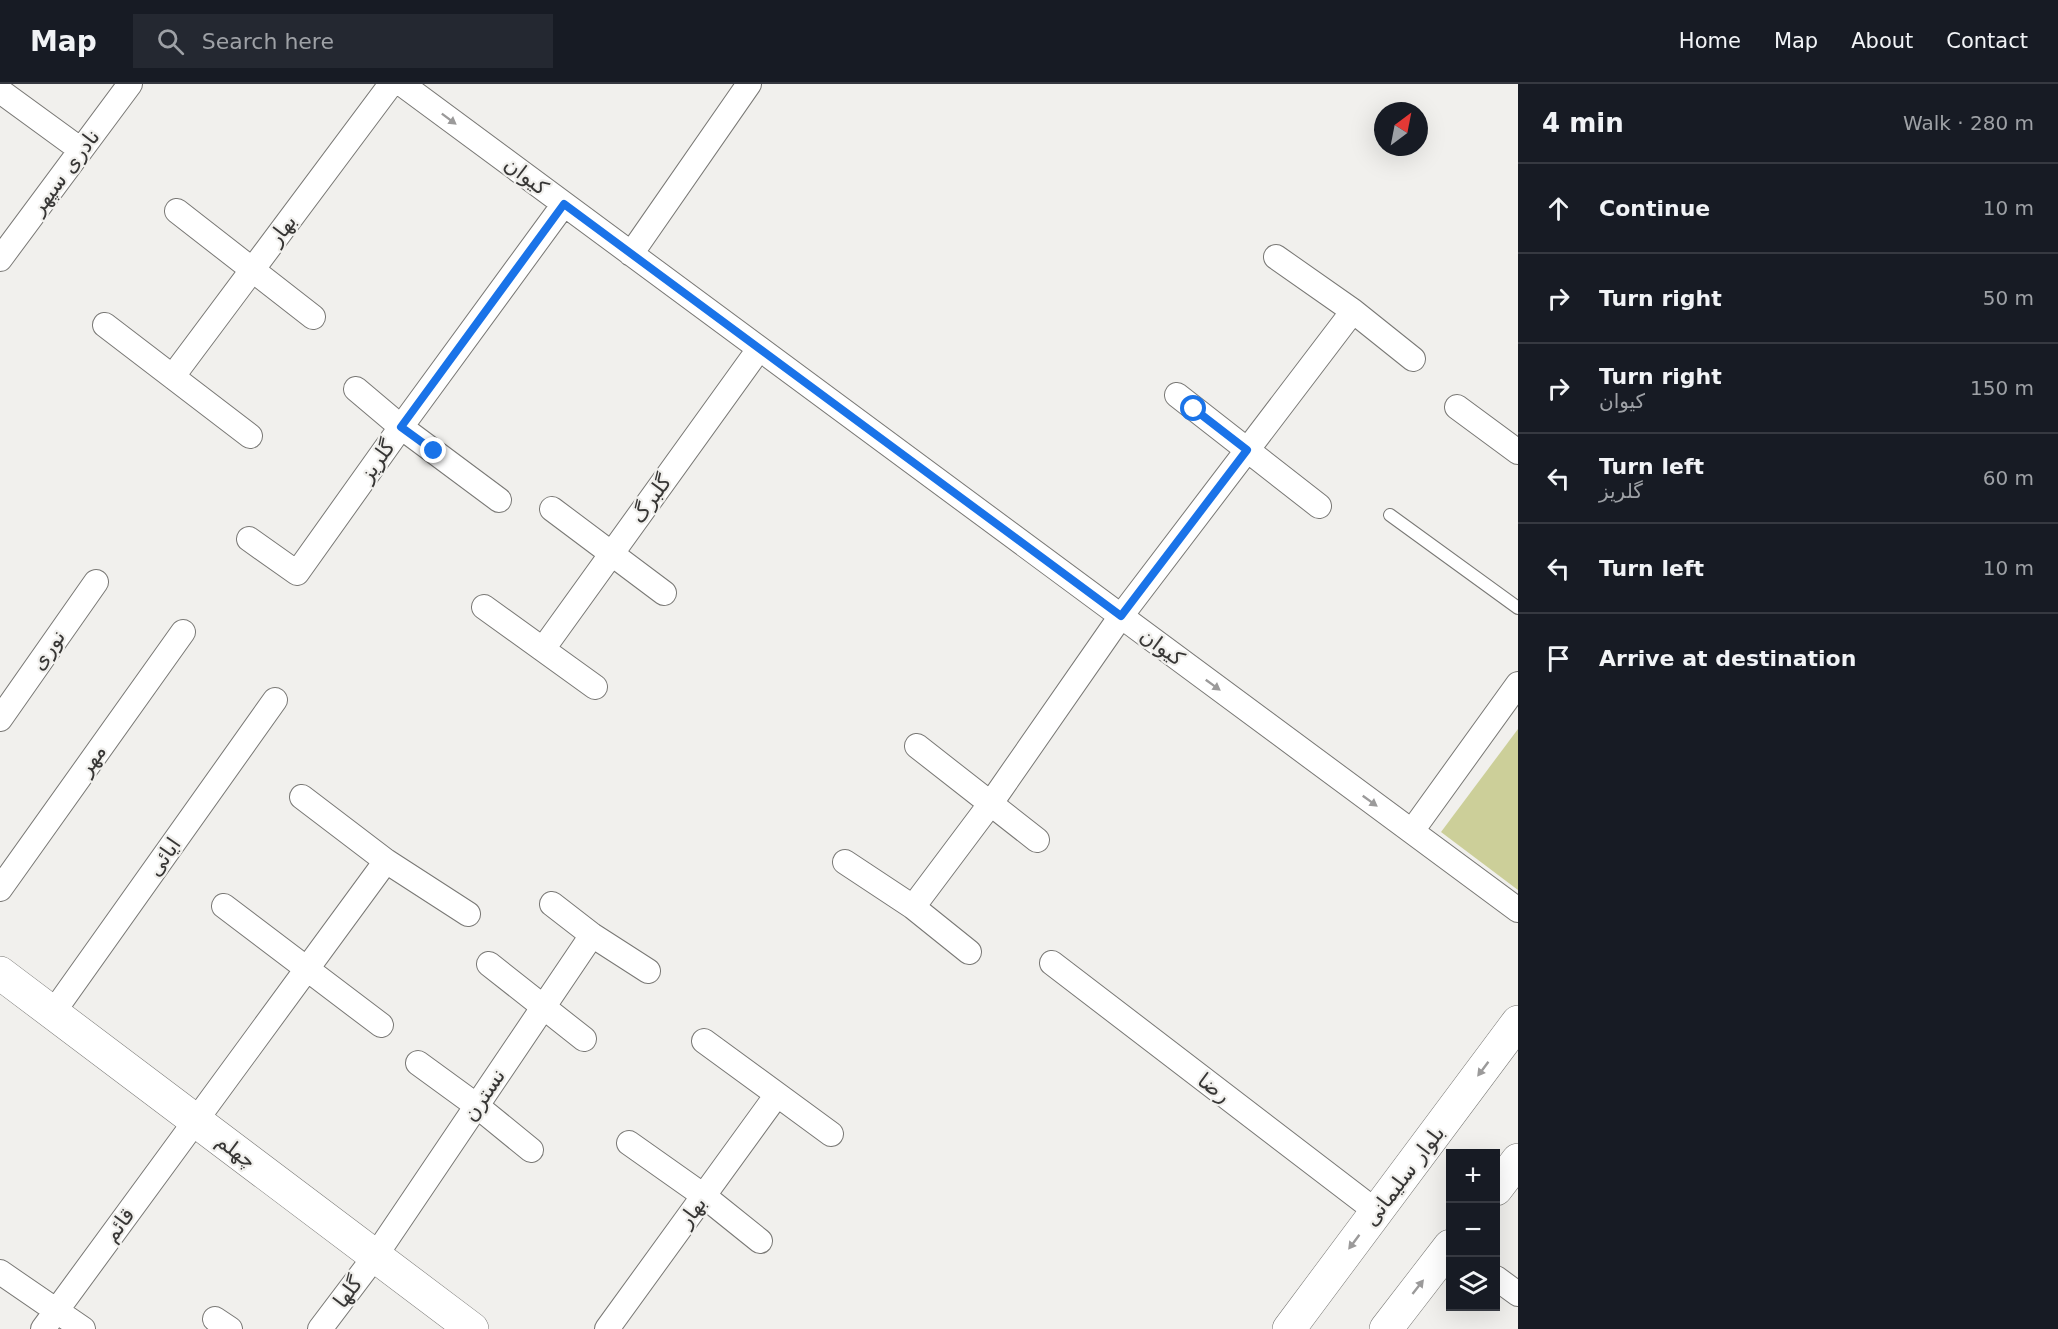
<!DOCTYPE html>
<html lang="en">
<head>
<meta charset="utf-8">
<style>
	:root { --surface:#171b24; --page:#242831; --text:#f1f3f6; --muted:#9ea1a6; --line:#363941 }
	body { margin:0; font-family:"DejaVu Sans",Cairo,sans-serif; background:var(--page); color:var(--text) }
	.controls { position:absolute; right:18px; bottom:18px; display:grid; overflow:hidden; border-radius:0px; box-shadow:0 6px 24px #0002 }
	.controls button { width:54px; height:54px; display:grid; place-items:center; padding:0; border:0; border-bottom:2px solid var(--line); background:var(--surface); color:var(--text); font:30px sans-serif }
	.compass { position:absolute; left:1374px; top:18px; width:54px; height:54px; border-radius:50%; background:var(--surface); box-shadow:0 6px 24px #0002; rotate:32deg }
	.stop { position:absolute; width:18px; height:18px; margin:-14px; border:4px solid #1a73e8; border-radius:50%; background:#fff }
	.stop.end { background:#1a73e8; border-color:#fff; box-shadow:0 2px 6px #0008 }
	.list { margin:0; padding:0; list-style:none }
	h2 { display:flex; justify-content:space-between; align-items:center; height:78px; margin:0; padding:0 24px; font-size:26px }
	h2 small { font-size:20px; font-weight:400; color:var(--muted) }
	.list li { display:grid; grid-template-columns:39px 1fr auto; gap:18px; align-items:center; box-sizing:border-box; height:90px; padding:0 24px; border-top:2px solid var(--line) }
	.list b { display:block; font-size:22px; white-space:nowrap }
	.list p { margin:0; font-size:20px; white-space:nowrap; color:var(--muted) }
	.list em { font-size:20px; font-style:normal; color:var(--muted) }
	.icon { flex:none; width:33px; height:33px; fill:none; stroke:currentColor; stroke-width:2; stroke-linecap:round; stroke-linejoin:round }
	.map { position:relative; flex:none; width:1518px; height:1245px; overflow:hidden }
	header { display:flex; align-items:center; gap:36px; box-sizing:border-box; height:84px; padding:0 30px; background:var(--surface); border-bottom:2px solid var(--line) }
	header strong { font-size:28px }
	nav { display:flex; gap:33px; margin-inline-start:auto; font-size:21px }
	.search { width:420px; height:54px; background:var(--page); display:flex; align-items:center; gap:15px; box-sizing:border-box; padding:0 21px; border-radius:0px; color:var(--muted); font-size:22px }
	main { display:flex }
	aside { flex:1; background:var(--surface) }
	.map>svg:first-child { display:block }
</style>
</head>
<body>
<header>
<strong>Map</strong>
<div class="search"><svg class="icon" aria-label="search" viewBox="0 0 24 24"><circle cx="10" cy="10" r="6"/><path d="M15 15l6 6"/></svg>Search here</div>
<nav><a>Home</a><a>Map</a><a>About</a><a>Contact</a></nav>
</header>
<main>
<div class="map">
<svg width="1518" height="1245" viewBox="0 0 1518 1245">
	<rect width="100%" height="100%" fill="#f1f0ed"/>
	<path fill="#cccf99" d="M1518,645V806L1441,748Z"/>
	<g fill="none" stroke-linecap="round" stroke-linejoin="round">
		<g stroke="#797875" stroke-width="14">
			<path id="lane" d="M1390,431L1518,524"/>
		</g>
		<g stroke="#797875" stroke-width="26">
			<path id="street" d="M402,0L1518,826
				M0,7L81,66
				M177,127L313,233
				M631,170L749,0
				M1276,173L1353,227L1413,275
				M0,175L130,0
				M105,241L250,352
				M173,292L391,0
				M356,305L401,343L499,416
				M1177,311L1319,422
				M1457,323L1518,368
				M552,425L664,509
				M249,455L297,489L401,343L564,120
				M484,523L595,603
				M543,565L759,265
				M0,635L96,498
				M917,662L1037,756
				M302,713L386,777L468,830
				M1412,747L1518,600
				M845,778L913,823L969,868
				M0,805L183,548
				M552,820L592,851L648,887
				M224,822L381,941
				M913,823L991,719L1121,532L1353,227
				M1052,879L1377,1128
				M489,880L584,955
				M52,930L275,616
				M704,957L831,1050
				M418,979L477,1022L531,1066
				M629,1059L704,1112L760,1157
				M0,1188L83,1245
				M1496,1194L1518,1210
				M215,1235L230,1245
				M43,1245L386,777
				M320,1245L376,1171L592,851
				M607,1245L776,1012"/>
		</g>
		<g stroke="#797875" stroke-width="34">
			<path id="secondary" d="M0,889L472,1245"/>
		</g>
		<g stroke="#797875" stroke-width="34">
			<path id="primary" d="M1496,1105L1518,1076
				M1289,1245L1518,938
				M1386,1245L1450,1162"/>
		</g>
		<use href="#lane" stroke="#fff" stroke-width="12"/>
		<use href="#street" stroke="#fff" stroke-width="24"/>
		<use href="#secondary" stroke="#fff" stroke-width="33"/>
		<use href="#primary" stroke="#fff" stroke-width="33"/>
	</g>
	<defs><path id="oneway-solid" d="M-6-.8H1V-3.2L6.5 0L1 3.2V.8H-6Z" transform="scale(1.5)"/></defs>
	<g fill="#9b9a9a">
		<use href="#oneway-solid" transform="translate(449 35) rotate(37)"/>
		<use href="#oneway-solid" transform="translate(1213 601) rotate(36)"/>
		<use href="#oneway-solid" transform="translate(1370 717) rotate(36)"/>
		<use href="#oneway-solid" transform="translate(1483 985) rotate(127)"/>
		<use href="#oneway-solid" transform="translate(1354 1158) rotate(127)"/>
		<use href="#oneway-solid" transform="translate(1418 1203) rotate(-52)"/>
	</g>
	<g fill="none" stroke-linecap="round" stroke-linejoin="round">
		<path stroke="#1a73e8" stroke-width="8" d="M434,367L401,343L564,120L1121,532L1247,366L1194,325"/>
	</g>
	<g text-anchor="middle" dominant-baseline="central" stroke-width="4.5" stroke-linejoin="round" paint-order="stroke">
		<g font-size="21" fill="#373635" stroke="#f1f0ed">
			<text transform="translate(65 88) rotate(-53)">نادری سپهر</text>
			<text transform="translate(526 92) rotate(37)">کیوان</text>
			<text transform="translate(282 146) rotate(-53)">بهار</text>
			<text transform="translate(377 377) rotate(-55)">گلریز</text>
			<text transform="translate(651 415) rotate(-54)">گلبرگ</text>
			<text transform="translate(1162 563) rotate(36)">کیوان</text>
			<text transform="translate(48 566) rotate(-55)">نوری</text>
			<text transform="translate(92 676) rotate(-55)">مهر</text>
			<text transform="translate(164 773) rotate(-55)">ایائی</text>
			<text transform="translate(1214 1004) rotate(37)">رضا</text>
			<text transform="translate(484 1011) rotate(-56)">نسترن</text>
			<text transform="translate(236 1067) rotate(37)">چهلم</text>
			<text transform="translate(1404 1092) rotate(-53)">بلوار سلیمانی</text>
			<text transform="translate(692 1128) rotate(-54)">بهار</text>
			<text transform="translate(119 1141) rotate(-54)">قائم</text>
			<text transform="translate(348 1208) rotate(-53)">گلها</text>
		</g>
	</g>
</svg>
<div class="controls">
<button>+</button>
<button>−</button>
<button><svg class="icon" aria-label="layers" viewBox="0 0 24 24"><path d="M12 4l9 5-9 5-9-5zM3 14l9 5 9-5"/></svg></button>
</div>
<svg class="compass" viewBox="-18 -18 36 36"><path d="M0-13l5 13h-10z" fill="#e53935"/><path d="M0 13l5-13h-10z" fill="#9ea1a6"/></svg>
<div class="stop" style="left:1194px;top:325px"></div>
<div class="stop end" style="left:434px;top:367px"></div>
</div>
<aside>
<h2>4 min<small>Walk · 280 m</small></h2>
<ul class="list">
<li><svg class="icon" aria-label="ahead" viewBox="0 0 24 24"><path d="M12 20V5M6 11l6-6 6 6"/></svg><div><b>Continue</b></div><em>10 m</em></li>
<li><svg class="icon" aria-label="right" viewBox="0 0 24 24"><path d="M7 20v-9h11M14 6l5 5-5 5"/></svg><div><b>Turn right</b></div><em>50 m</em></li>
<li><svg class="icon" aria-label="right" viewBox="0 0 24 24"><path d="M7 20v-9h11M14 6l5 5-5 5"/></svg><div><b>Turn right</b><p>کیوان</p></div><em>150 m</em></li>
<li><svg class="icon" aria-label="left" viewBox="0 0 24 24"><path d="M17 20v-9H6M10 6l-5 5 5 5"/></svg><div><b>Turn left</b><p>گلریز</p></div><em>60 m</em></li>
<li><svg class="icon" aria-label="left" viewBox="0 0 24 24"><path d="M17 20v-9H6M10 6l-5 5 5 5"/></svg><div><b>Turn left</b></div><em>10 m</em></li>
<li><svg class="icon" aria-label="arrive" viewBox="0 0 24 24"><path d="M6 21V4h12l-3 4 3 4H6"/></svg><div><b>Arrive at destination</b></div></li>
</ul>
</aside>
</main>
</body>
</html>
